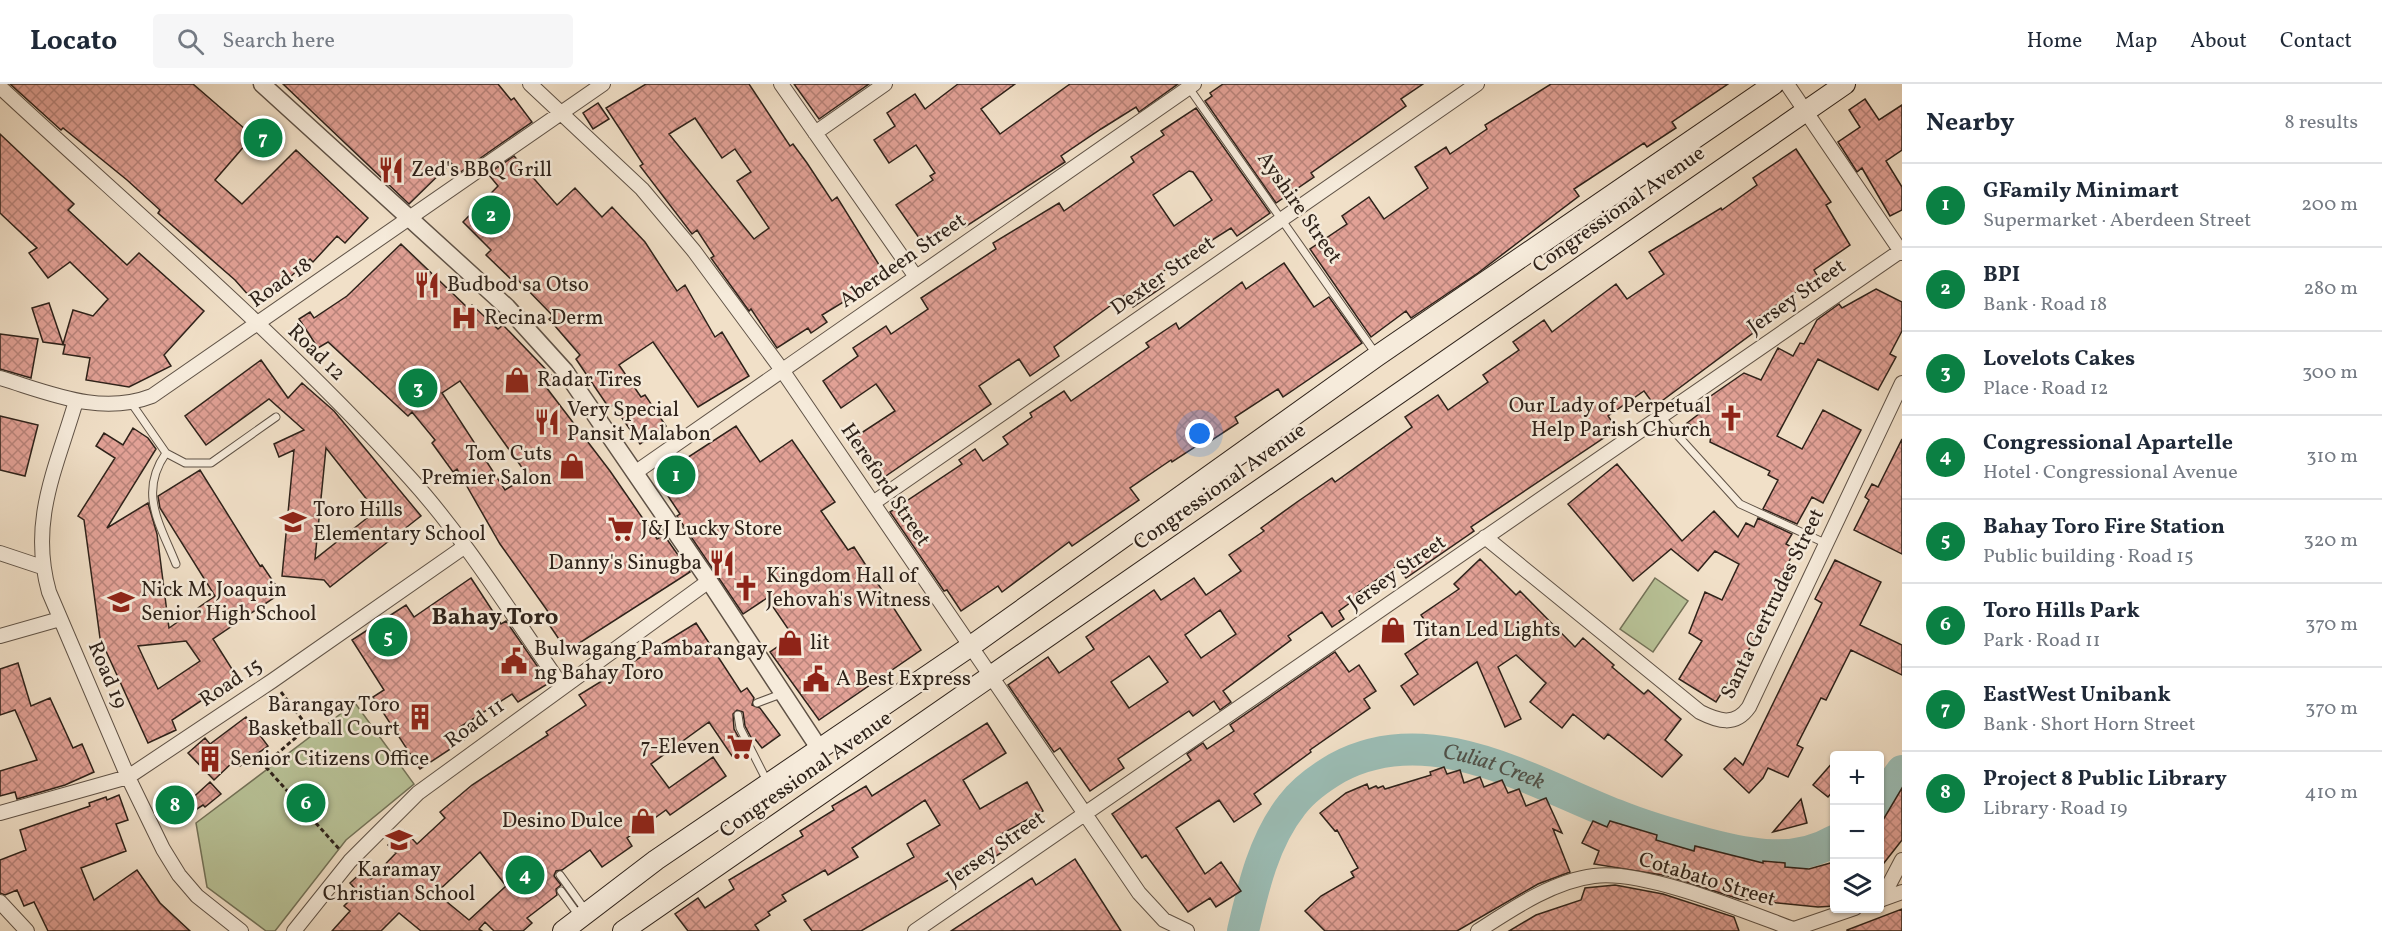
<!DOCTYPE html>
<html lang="en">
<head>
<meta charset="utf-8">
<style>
	:root { --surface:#fff; --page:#f6f6f7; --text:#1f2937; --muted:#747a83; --line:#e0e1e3; --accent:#0b8043 }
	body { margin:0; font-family:Vollkorn,serif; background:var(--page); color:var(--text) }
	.controls { position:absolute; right:18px; bottom:18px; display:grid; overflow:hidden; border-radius:6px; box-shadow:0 2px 4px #0004 }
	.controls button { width:54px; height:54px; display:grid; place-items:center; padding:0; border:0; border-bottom:2px solid var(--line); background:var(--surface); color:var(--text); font:30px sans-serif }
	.you { position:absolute; left:1200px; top:350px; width:21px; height:21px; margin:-15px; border:4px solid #fff; border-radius:50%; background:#1a73e8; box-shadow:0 0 0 9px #1a73e833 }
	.badge { display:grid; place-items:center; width:39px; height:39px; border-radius:50%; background:var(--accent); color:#fff; font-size:20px; font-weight:700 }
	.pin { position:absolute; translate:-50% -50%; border:3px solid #fff; box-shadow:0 2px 6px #0006 }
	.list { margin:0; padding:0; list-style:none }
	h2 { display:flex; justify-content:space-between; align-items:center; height:78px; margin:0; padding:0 24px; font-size:26px }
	h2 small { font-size:20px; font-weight:400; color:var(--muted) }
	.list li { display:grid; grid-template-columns:39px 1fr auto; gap:18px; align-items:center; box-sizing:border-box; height:84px; padding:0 24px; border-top:2px solid var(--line) }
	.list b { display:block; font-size:22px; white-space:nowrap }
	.list p { margin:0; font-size:20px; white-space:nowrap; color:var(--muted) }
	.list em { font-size:20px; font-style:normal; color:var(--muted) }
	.icon { flex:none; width:33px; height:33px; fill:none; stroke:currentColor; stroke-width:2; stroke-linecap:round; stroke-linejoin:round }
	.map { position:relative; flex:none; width:1902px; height:847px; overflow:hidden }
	header { display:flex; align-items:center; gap:36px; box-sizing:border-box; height:84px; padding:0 30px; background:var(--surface); border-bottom:2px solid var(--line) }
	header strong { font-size:28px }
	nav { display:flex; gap:33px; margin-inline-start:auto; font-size:21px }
	.search { width:420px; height:54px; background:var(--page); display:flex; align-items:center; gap:15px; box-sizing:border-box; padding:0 21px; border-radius:6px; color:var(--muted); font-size:22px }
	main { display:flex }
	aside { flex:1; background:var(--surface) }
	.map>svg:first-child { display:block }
</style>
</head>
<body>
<header>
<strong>Locato</strong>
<div class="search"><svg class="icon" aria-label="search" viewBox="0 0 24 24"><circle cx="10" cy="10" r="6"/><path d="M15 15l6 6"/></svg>Search here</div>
<nav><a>Home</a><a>Map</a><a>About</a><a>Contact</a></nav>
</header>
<main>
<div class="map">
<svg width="1902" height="847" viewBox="0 0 1902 847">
	<defs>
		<pattern id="building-cross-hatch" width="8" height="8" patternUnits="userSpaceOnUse" patternTransform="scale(1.5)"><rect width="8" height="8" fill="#e2a196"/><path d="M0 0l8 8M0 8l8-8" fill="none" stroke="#b8837a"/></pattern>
	</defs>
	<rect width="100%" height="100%" fill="#f1e0c8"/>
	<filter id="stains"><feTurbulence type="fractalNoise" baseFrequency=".00333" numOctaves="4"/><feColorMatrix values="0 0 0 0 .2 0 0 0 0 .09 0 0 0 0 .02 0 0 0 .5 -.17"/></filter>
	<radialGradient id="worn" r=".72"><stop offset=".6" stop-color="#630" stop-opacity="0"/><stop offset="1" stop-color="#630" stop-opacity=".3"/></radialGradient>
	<path fill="#b8c297" stroke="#737258" stroke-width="1.5" d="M1655,494L1688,517L1653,568L1620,545Z
		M355,619L414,700L346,756L275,847H266L207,803L196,739Z"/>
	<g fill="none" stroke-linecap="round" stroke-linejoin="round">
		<g stroke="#9bbdb5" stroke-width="32">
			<path d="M1880,717L1902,687"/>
			<path id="s1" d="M1243,847C1253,804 1264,756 1292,721C1304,705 1320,694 1337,684C1429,634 1530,697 1616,731C1645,743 1677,752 1707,760C1749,771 1795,780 1834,757"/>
		</g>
	</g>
	<path fill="url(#building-cross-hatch)" stroke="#2e221a" stroke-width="1.5" fill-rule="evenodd" d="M10,0H193L253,52L215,96L242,120L296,66L368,134L345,159L337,152L313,178L310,175L258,222L235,196L158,129L160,126L127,96L63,44L61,46Z
		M283,0H498L511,16L514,14L532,38L459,89L451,79L409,120Z
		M646,0H749L790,62L793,60L807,79L832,117L837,113L886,192L822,231L827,238L811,249L808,244L777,264L751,225L749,227L711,174L714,172L697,146L692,150L640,82L643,80L606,24ZM695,34L722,74L735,65L751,88L737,97L769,144L754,155L669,50Z
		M794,0H869L819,35Z
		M958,0H1015L981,25L1000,50L1070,0H1178L1139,28L1136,23L1101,45L1061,72L1065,78L965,143L961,136L924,161L896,121L933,96L930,92L935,89L916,61L889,79L874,56L895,42L887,29L915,10L925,25Z
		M1223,0H1423L1401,15L1406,22L1311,89L1314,93L1276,119L1205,17L1212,12L1210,9Z
		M1551,0H1728L1672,38L1676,44L1647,63L1644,59L1574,105L1579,112L1478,189L1411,234L1406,227L1371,253L1310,165L1347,140L1342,132L1369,113L1384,135L1428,104L1415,83L1446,63L1450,70L1487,45L1485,41Z
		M1865,15L1879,36L1902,21V66L1886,77L1902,103V126L1890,132L1862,84L1857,88L1838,58L1860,43L1849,26Z
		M598,19L609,35L593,45L583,29Z
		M1196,24L1270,129L1237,152L1231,144L1157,191L1164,202L1133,223L1125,211L1054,263L1059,272L1030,292L1019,275L979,302L991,320L877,398L849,357L895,327L876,300L841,324L823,297L858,272L853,264L886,242L891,250L928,225L921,214L996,165L993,159L1059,119L1064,127L1134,78L1131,73L1164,51L1161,47ZM1189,87L1193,88L1212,116L1174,142L1153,111Z
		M0,50L74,120L68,126L127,181L139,169L204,227L164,271L171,282L129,303L86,296L90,274L63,270L65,261L43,258L32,224L49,219L63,260L73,226L93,232L108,215L70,178L48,194L29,169L37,164L0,129Z
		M1796,65L1831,118L1826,121L1850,161L1814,186L1818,193L1747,241L1753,249L1655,322L1644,307L1608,332L1617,345L1471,443L1474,447L1406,494L1397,482L1356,510L1358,513L1339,527L1344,535L1332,543L1322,528L1288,552L1291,556L1223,607L1231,618L1220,626L1214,617L1193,632L1189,627L1118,675L1124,684L1090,707L1060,664L1054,668L1008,601L1048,573L1059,589L1094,565L1086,553L1154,506L1161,516L1194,494L1206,511L1241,487L1229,471L1264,447L1261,444L1297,418L1332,394L1335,398L1412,343L1405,333L1438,311L1448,326L1488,298L1483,291L1519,266L1513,258L1544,236L1552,248L1616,200L1627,215L1664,190L1649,168L1721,124L1722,126L1757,101L1753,94ZM1220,526L1236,550L1201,574L1185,551ZM1149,572L1168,598L1129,624L1111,598Z
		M514,72L557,121L575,104L602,133L612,123L645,158L677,207L685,201L715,253L722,248L749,292L698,323L653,258L619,281L641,313L645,311L666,342L640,360L613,321L609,324L576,275L580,271L549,235L553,232L516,194L513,197L486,171L491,166L463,138L498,102L488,90Z
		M401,160L469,225L472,221L498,245L503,241L555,295L546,303L610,387L657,455L664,451L690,488L567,567L548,539L554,536L500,460L457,385L453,388L432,359L435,356L412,328L408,332L328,258L318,264L299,235L310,228L314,234L347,212ZM460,297L528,392L505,406L442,309Z
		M1284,179L1314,223L1329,213L1362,259L1283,313L1278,305L1235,333L1238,339L1206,360L1204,357L1172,378L1171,376L1130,404L1139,416L1072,462L1069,458L1002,508L998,502L961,527L947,506L944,507L890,428L962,380L959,376L975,365L983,377L1008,360L1003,353L1032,333L1030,329L1064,307L1071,317L1149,263L1146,259L1176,239L1179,245L1242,198L1246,205Z
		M1876,205L1902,218V247L1890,270L1896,273L1878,306L1818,275L1777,352L1802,365L1823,326L1861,346L1823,419L1812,413L1797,440L1763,425L1778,396L1768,391L1770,387L1710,358L1711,351L1687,339L1708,323L1705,316L1744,289L1761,296L1778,264L1793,272L1800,259L1804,260L1817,236L1839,220L1842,224Z
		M0,250L38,255L31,294L0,285Z
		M261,276L288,314L302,299L334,327L421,432L330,503L324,496L282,492L294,366L279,373L274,360L304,346L269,315L206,361L185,332ZM326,364L376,427L315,475Z
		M0,332L38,341L25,392L0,386Z
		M736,342L760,378L792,356L835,418L821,427L848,466L854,463L921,566L819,636L770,568L793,552L767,514L743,530L677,432L680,430L656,394Z
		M133,344L148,354L156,365L107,444L148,419L157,450L169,544L215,512L160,424L158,412L200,386L260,482L262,481L281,509L213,555L237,593L172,636L176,646L148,659L100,554L84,436L78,432L115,374L96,362L104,349L123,361ZM186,557L200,577L158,605L138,562Z
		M1902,355V470L1854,446L1869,416L1865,413L1872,400L1878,403Z
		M1617,380L1682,457L1714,427L1738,453L1746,439L1754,443L1758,434L1792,450L1786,460L1795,465L1757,544L1761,546L1716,618L1679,595L1702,557L1689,549L1705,508L1722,516L1739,480L1715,467L1698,487L1671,465L1633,497L1568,420Z
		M1480,475L1516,511L1520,507L1575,563L1583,554L1614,581L1612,583L1644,610L1648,606L1681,635L1665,656L1682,671L1662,693L1608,650L1604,655L1573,630L1562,644L1530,618L1546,599L1516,571L1498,583L1521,635L1505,643L1477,578L1414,621L1401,602L1418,590L1405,570L1434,550L1421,531L1459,505L1454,500Z
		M1835,476L1881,498L1860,541L1902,561V591L1851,566L1826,616L1821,614L1797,661L1803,664L1788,693L1768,684L1763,694L1749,709L1724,685L1735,674L1743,681L1822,519L1815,515Z
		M471,494L501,540L506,537L549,599L518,618L512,610L460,643L467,654L420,685L373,613L384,606L352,556L406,521L414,533Z
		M696,539L741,608L747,604L754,614L752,621L760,624L780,651L762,664L755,655L753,657L745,642L743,628L737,626L733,630L734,645L744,663L732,672L709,638L651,680L669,704L713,673L726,692L670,731L666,726L627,754L632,762L602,783L590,766L562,786L556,787L554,792L561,801L556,805L557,811L527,834L532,839L523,847H494L485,838L479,845L482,847H421L399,829L381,847H332L350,827L344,822L358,808L350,799L363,787L371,795L396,769L388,761L404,746L417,760L445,734L440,728L472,701L548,651L546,648L586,621L579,611ZM480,768L506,802L469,836L436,809Z
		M1335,568L1349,588L1359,581L1376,607L1364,615L1370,624L1310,666L1311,668L1254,710L1261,720L1234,738L1219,716L1176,744L1205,790L1221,778L1241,807L1216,823L1210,814L1188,828L1146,771L1142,774L1112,730L1191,676L1187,670L1203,659L1207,665L1234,647L1230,641Z
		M18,579L31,622L50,614L73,664L82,660L94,688L65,701L17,715L15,708L0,712V687L37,676L15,626L0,631V585Z
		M246,633L268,662L240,682L235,676L214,696L188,669L205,654L210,660Z
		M987,639L1006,669L963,696L980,725L1027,698L1043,727L996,753L1004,767L974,786L951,798L950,795L861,847H812L804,836L914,773L907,760L940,741L925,716L852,764L858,773L828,791L825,786L782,811L786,817L768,828L770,831L755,841L759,847H688L675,830L698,814L705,824L734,805L729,796L803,752L800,747L834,726L832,722L866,702L872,712Z
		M1834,677V706L1828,713L1813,701Z
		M1444,683L1447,690L1460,686L1464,699L1480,693L1484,703L1502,696L1508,709L1519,705L1526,722L1546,714L1562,749L1553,745L1570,788L1538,800L1457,847H1325L1305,827L1321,812L1354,793L1351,788L1358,784L1337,746L1335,747L1320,729L1346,709L1367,700L1369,705L1376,702L1378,704L1383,702L1385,705L1431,691L1430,688Z
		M210,698L221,710L205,723L203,721L172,741L155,716L177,701L188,718Z
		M1902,704V756L1880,784V741Z
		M119,711L128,736L116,740L126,767L81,784L94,816L137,786L160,819L190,847H48L34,818L24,822L17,806L5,811L0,809V776L26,766L20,746L90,722L89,719L106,713L107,716Z
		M1801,715L1807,739L1773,748Z
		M1593,737L1607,743L1610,737L1657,751L1656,756L1694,767L1695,762L1763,779V777L1785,779V783L1809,785L1834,778V822L1818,823L1739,815L1668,792L1594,780L1599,767L1582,759Z
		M1075,775L1121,847H951L1032,794L1036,801Z
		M1615,801L1663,810L1734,833L1739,847H1509L1536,831L1581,816L1585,804Z
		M1902,825V847H1847V846Z"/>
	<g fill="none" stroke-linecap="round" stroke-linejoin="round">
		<g stroke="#5f5246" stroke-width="9">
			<path id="service" d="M1189,4L1376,270
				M132,320L166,369L185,379H211L276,333
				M1661,333L1740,420L1827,460
				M166,369C138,409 160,440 176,480
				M757,619L781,610
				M738,631L740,644L768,699
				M560,791L586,827
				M561,807L579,832"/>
		</g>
		<g stroke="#5f5246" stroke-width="16">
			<path id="minor" d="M530,0L642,105L694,167L782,286L1139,809L1164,836L1187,847
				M781,0L916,193
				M1787,0L1902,169
				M0,3C138,131 283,254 410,394C467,457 513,533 562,602
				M815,49L885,0
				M0,294C50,309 100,332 152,312L603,0
				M76,317C56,385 29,437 49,508L128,693L163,765L179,791L197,812L241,847
				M636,388L1194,0
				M873,419L1477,0
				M1485,453L1700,628C1718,637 1735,643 1749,623L1902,299
				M0,469L42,483
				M0,552L60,535
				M0,729L128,693L272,597L464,463
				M1880,816L1902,808
				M1881,816L1902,776
				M0,818L27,847
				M294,847L350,777L418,709L709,497
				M915,847L1902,166
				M1478,847C1512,825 1553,797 1594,792C1643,785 1744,827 1793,845
				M1788,847L1855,824"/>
		</g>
		<g stroke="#5f5246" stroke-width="19">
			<path id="tertiary" d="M262,0L507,223L565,287L709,497L819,664"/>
		</g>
		<g stroke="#2e221a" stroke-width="22">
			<path id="secondary" d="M563,847L656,776L971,562L1377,272L1774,0
				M623,847L1845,0"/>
		</g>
		<path stroke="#2e221a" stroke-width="3" stroke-dasharray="4.5 3" stroke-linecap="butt" d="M281,608L308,643L264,681L340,766"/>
		<use href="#service" stroke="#f6ebdb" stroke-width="7"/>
		<use href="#minor" stroke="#f6ebdb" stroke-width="14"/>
		<use href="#tertiary" stroke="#f6ebdb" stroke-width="16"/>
		<use href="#secondary" stroke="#f6ebdb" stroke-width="20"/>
	</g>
	<defs>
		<g id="restaurant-bare" transform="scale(2.07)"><path d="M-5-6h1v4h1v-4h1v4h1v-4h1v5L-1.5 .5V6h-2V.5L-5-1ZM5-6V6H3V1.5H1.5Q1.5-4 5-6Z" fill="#8f2418" stroke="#f6ebdb" stroke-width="2.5" paint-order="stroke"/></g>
		<g id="hospital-bare" transform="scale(2.07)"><path d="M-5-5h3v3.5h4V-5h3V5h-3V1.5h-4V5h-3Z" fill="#8f2418" stroke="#f6ebdb" stroke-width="2.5" paint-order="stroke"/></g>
		<g id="shop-bare" transform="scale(2.07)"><path d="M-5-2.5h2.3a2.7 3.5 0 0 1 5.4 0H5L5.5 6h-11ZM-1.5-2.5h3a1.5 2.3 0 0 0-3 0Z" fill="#8f2418" stroke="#f6ebdb" stroke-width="2.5" paint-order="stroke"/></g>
		<g id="church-bare" transform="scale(2.07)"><path d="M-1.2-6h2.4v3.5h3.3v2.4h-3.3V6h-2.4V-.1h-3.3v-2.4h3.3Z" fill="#8f2418" stroke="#f6ebdb" stroke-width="2.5" paint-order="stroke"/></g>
		<g id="school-bare" transform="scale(2.07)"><path d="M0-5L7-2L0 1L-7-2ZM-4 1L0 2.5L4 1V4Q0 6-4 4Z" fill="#8f2418" stroke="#f6ebdb" stroke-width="2.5" paint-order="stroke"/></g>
		<g id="supermarket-bare" transform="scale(2.07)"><path d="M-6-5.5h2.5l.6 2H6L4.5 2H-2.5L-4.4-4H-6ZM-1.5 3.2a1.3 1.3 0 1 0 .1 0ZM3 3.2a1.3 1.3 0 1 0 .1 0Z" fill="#8f2418" stroke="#f6ebdb" stroke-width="2.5" paint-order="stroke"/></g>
		<g id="civic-bare" transform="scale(2.07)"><path d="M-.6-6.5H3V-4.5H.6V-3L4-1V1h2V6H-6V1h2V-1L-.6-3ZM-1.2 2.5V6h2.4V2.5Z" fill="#8f2418" stroke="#f6ebdb" stroke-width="2.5" paint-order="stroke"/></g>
		<g id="building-bare" transform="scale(2.07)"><path d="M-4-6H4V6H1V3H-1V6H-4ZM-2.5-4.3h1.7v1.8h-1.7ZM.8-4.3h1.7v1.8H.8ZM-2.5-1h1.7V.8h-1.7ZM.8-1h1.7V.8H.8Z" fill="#8f2418" stroke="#f6ebdb" stroke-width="2.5" paint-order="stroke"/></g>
	</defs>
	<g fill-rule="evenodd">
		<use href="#restaurant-bare" x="391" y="86"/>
		<use href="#restaurant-bare" x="427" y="201"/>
		<use href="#hospital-bare" x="464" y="234"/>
		<use href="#shop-bare" x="517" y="296"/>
		<use href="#church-bare" x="1731" y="334"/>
		<use href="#restaurant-bare" x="547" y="338"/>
		<use href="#shop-bare" x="572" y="382"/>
		<use href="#school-bare" x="293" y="438"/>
		<use href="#supermarket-bare" x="621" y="445"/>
		<use href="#restaurant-bare" x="722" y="479"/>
		<use href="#church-bare" x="746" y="504"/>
		<use href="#school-bare" x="121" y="518"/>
		<use href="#shop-bare" x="1393" y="546"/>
		<use href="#shop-bare" x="790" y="559"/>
		<use href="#civic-bare" x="514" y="577"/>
		<use href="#civic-bare" x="816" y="595"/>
		<use href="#building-bare" x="420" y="633"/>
		<use href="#supermarket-bare" x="740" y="663"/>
		<use href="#building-bare" x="210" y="675"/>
		<use href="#shop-bare" x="643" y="737"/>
		<use href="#school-bare" x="399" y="756"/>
	</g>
	<g text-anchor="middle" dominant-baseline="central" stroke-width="5" stroke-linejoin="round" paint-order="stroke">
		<g font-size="21" fill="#2e221a" stroke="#f6ebdb" text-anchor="start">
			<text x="411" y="86">Zed's BBQ Grill</text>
			<text x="447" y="201">Budbod sa Otso</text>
			<text x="484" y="234">Recina Derm</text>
			<text x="537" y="296">Radar Tires</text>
			<text x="1711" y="322" text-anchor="end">Our Lady of Perpetual<tspan x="1711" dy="24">Help Parish Church</tspan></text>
			<text x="567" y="326">Very Special<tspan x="567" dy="24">Pansit Malabon</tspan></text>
			<text x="552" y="370" text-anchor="end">Tom Cuts<tspan x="552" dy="24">Premier Salon</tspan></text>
			<text x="313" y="426">Toro Hills<tspan x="313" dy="24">Elementary School</tspan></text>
			<text x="641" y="445">J&amp;J Lucky Store</text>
			<text x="702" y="479" text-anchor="end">Danny's Sinugba</text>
			<text x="766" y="492">Kingdom Hall of<tspan x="766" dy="24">Jehovah's Witness</tspan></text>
			<text x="141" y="506">Nick M. Joaquin<tspan x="141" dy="24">Senior High School</tspan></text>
			<text x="1413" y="546">Titan Led Lights</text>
			<text x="810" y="559">lit</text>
			<text x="534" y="565">Bulwagang Pambarangay<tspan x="534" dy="24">ng Bahay Toro</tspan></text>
			<text x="836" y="595">A Best Express</text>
			<text x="400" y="621" text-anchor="end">Barangay Toro<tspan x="400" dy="24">Basketball Court</tspan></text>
			<text x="720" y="663" text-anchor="end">7-Eleven</text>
			<text x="230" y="675">Senior Citizens Office</text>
			<text x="623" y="737" text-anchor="end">Desino Dulce</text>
			<text x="399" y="786" text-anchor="middle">Karamay<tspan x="399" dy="24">Christian School</tspan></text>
		</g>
		<g font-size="21" fill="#2e221a" stroke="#f6ebdb">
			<text transform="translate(1299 124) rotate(55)">Ayshire Street</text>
			<text transform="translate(1619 126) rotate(-35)">Congressional Avenue</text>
			<text transform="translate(903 177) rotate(-35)">Aberdeen Street</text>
			<text transform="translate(1163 192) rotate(-35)">Dexter Street</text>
			<text transform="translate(281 199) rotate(-35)">Road 18</text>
			<text transform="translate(1797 213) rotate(-35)">Jersey Street</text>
			<text transform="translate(316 269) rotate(44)">Road 12</text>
			<text transform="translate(885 401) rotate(56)">Hereford Street</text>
			<text transform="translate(1220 403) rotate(-35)">Congressional Avenue</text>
			<text transform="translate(1397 489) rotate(-35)">Jersey Street</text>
			<text transform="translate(1773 520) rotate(-64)">Santa Gertrudes Street</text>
			<text transform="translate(107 591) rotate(67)">Road 19</text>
			<text transform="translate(231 599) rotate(-34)">Road 15</text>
			<text transform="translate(475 640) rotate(-36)">Road 11</text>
			<text transform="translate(806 691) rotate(-35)">Congressional Avenue</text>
			<text transform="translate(996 765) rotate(-35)">Jersey Street</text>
			<text transform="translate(1707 796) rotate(17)">Cotabato Street</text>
		</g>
		<g font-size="22" font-style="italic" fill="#4f5048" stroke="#f6ebdb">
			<text stroke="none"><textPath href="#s1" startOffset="357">Culiat Creek</textPath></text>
		</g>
		<g font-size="24" font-weight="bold" fill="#2e221a" stroke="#f6ebdb">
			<text x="495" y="534">Bahay Toro</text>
		</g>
	</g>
	<rect width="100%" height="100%" filter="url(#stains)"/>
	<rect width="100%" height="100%" fill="url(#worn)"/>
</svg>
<div class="controls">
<button>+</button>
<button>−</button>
<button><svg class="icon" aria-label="layers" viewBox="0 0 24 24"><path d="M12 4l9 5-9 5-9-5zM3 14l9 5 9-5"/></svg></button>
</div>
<div class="you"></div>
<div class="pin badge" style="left:676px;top:391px">1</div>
<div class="pin badge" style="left:491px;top:131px">2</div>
<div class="pin badge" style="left:418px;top:304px">3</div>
<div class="pin badge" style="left:525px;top:791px">4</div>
<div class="pin badge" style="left:388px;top:553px">5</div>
<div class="pin badge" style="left:306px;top:719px">6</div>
<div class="pin badge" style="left:263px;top:54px">7</div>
<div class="pin badge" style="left:175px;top:721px">8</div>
</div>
<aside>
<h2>Nearby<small>8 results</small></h2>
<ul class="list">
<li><span class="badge">1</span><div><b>GFamily Minimart</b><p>Supermarket · Aberdeen Street</p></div><em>200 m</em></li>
<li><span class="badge">2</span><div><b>BPI</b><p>Bank · Road 18</p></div><em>280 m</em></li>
<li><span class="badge">3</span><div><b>Lovelots Cakes</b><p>Place · Road 12</p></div><em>300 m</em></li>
<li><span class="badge">4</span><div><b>Congressional Apartelle</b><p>Hotel · Congressional Avenue</p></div><em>310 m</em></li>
<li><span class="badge">5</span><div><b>Bahay Toro Fire Station</b><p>Public building · Road 15</p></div><em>320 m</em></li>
<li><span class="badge">6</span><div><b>Toro Hills Park</b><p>Park · Road 11</p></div><em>370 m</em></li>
<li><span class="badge">7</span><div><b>EastWest Unibank</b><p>Bank · Short Horn Street</p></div><em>370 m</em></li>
<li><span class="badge">8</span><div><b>Project 8 Public Library</b><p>Library · Road 19</p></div><em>410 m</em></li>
</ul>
</aside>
</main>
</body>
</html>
